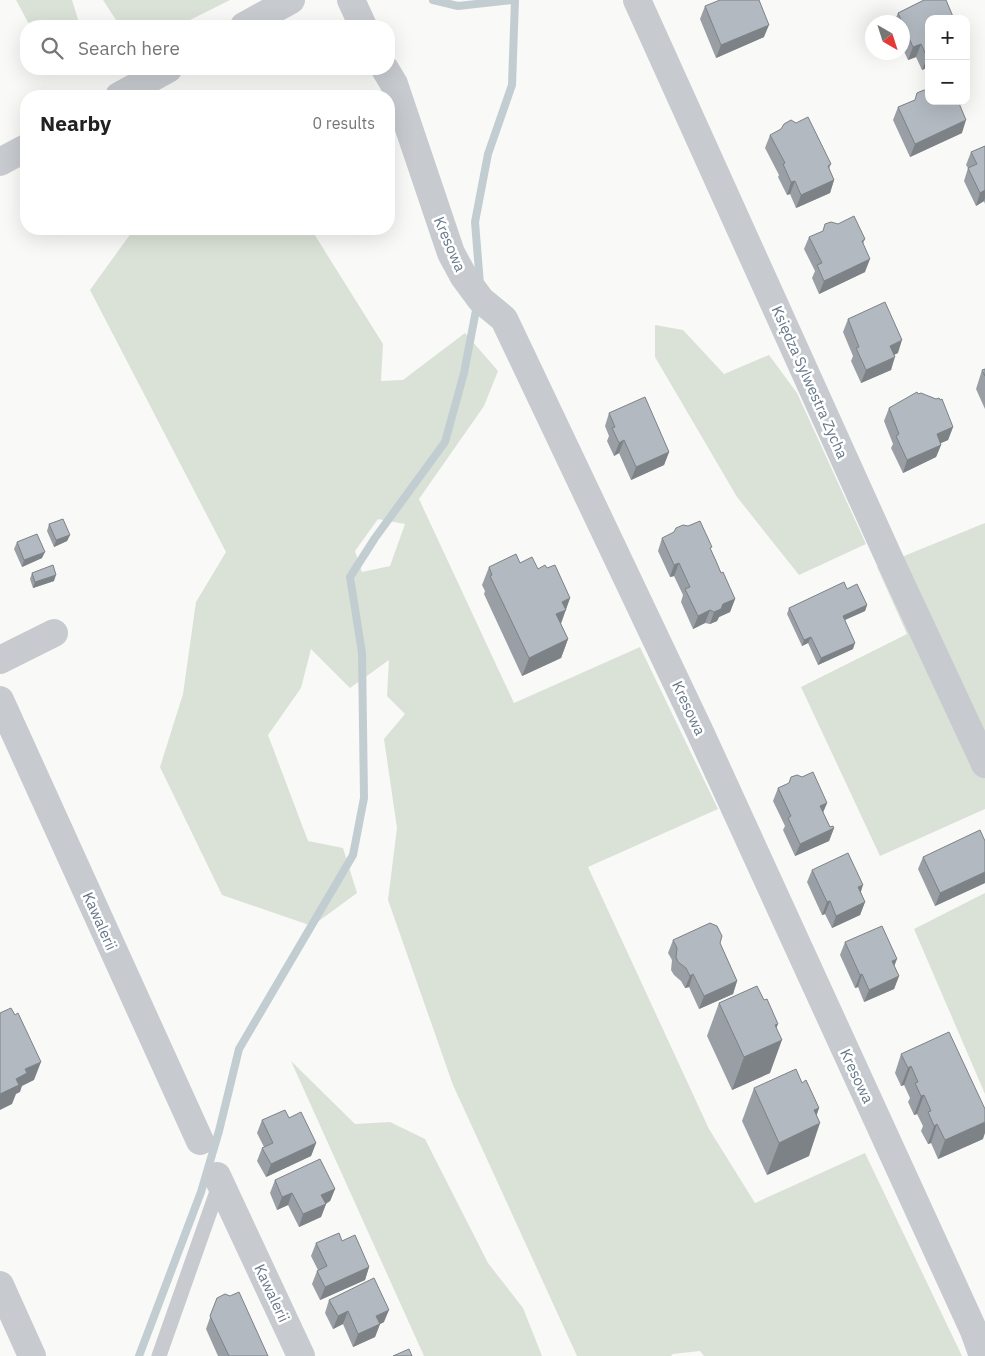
<!DOCTYPE html>
<html lang="en">
<head>
<meta charset="utf-8">
<style>
	:root { --surface:#fff; --page:#f6f6f6; --text:#222; --muted:#767676; --line:#e0e0e0 }
	body { margin:0; font-family:"IBM Plex Sans",sans-serif; background:var(--page); color:var(--text) }
	.controls { position:absolute; right:15px; top:15px; display:grid; overflow:hidden; border-radius:10px; box-shadow:0 5px 20px #0002 }
	.controls button { width:45px; height:45px; display:grid; place-items:center; padding:0; border:0; border-bottom:1px solid var(--line); background:var(--surface); color:var(--text); font:25px sans-serif }
	.compass { position:absolute; left:865px; top:15px; width:45px; height:45px; border-radius:50%; background:var(--surface); box-shadow:0 5px 20px #0002; rotate:141deg }
	.list { margin:0; padding:0; list-style:none }
	h2 { display:flex; justify-content:space-between; align-items:center; height:65px; margin:0; padding:0 20px; font-size:21px }
	h2 small { font-size:16px; font-weight:400; color:var(--muted) }
	.icon { flex:none; width:28px; height:28px; fill:none; stroke:currentColor; stroke-width:2; stroke-linecap:round; stroke-linejoin:round }
	.map { position:relative; flex:none; width:985px; height:1356px; overflow:hidden }
	.search { position:absolute; background:var(--surface); box-shadow:0 5px 20px #0002; left:20px; top:20px; width:375px; height:55px; display:flex; align-items:center; gap:12px; box-sizing:border-box; padding:0 18px; border-radius:20px; color:var(--muted); font-size:19px }
	.panel { position:absolute; background:var(--surface); box-shadow:0 5px 20px #0002; left:20px; top:90px; width:375px; height:145px; border-radius:20px }
	.map>svg:first-child { display:block }
</style>
</head>
<body>
<div class="map">
<svg width="985" height="1356" viewBox="0 0 985 1356">
	<rect width="100%" height="100%" fill="#f9f9f7"/>
	<path fill="#dae2d7" fill-rule="evenodd" d="M16,0H72L80,26H30Z
		M103,0H230L178,26H120Z
		M249,90L252,96H213Z
		M134,229H312L316,237L383,344L381,381L403,380L465,333L498,371L484,406L419,499L514,703L640,647L718,809L588,867L709,1129L755,1203L865,1153L962,1356H704L700,1351L673,1354L671,1356H577L453,1085L388,900L397,828L384,739L405,714L387,696L389,660L350,688L311,649L301,688L268,735L308,841L343,848L357,893L312,926L222,895L160,767L183,694L196,602L226,552L90,290ZM378,519L405,524L390,566L362,572L355,551Z
		M655,325L683,330L724,374L769,355L797,393L866,544L799,575L737,497L655,357Z
		M985,523V809L880,856L801,687L907,634L877,567Z
		M985,893V1094L914,929Z
		M291,1061L355,1124L390,1122L425,1139L488,1263L523,1308L542,1356H424Z"/>
	<g fill="none" stroke-linecap="round" stroke-linejoin="round">
		<path stroke="#c2cdd2" stroke-width="8" d="M433,0L458,6L513,0
			M480,284L475,222L488,154L512,85L515,0
			M139,1356L201,1192L219,1131L239,1049L353,855L364,798L362,653L350,577L375,538L445,442L464,373L477,305"/>
		<path stroke="#c7cbcf" stroke-width="15" d="M159,1356L220,1183"/>
		<path stroke="#c7cbcf" stroke-width="28" d="M351,0L363,26
			M637,0L889,558L985,764
			M244,26L291,0
			M385,69L394,84L451,253L464,277L481,300L504,319L700,732L974,1331L983,1356
			M119,96L168,69
			M0,162L26,148
			M0,660L54,633
			M0,700L200,1141
			M217,1176L301,1356
			M0,1285L32,1356"/>
	</g>
	<path fill="#999fa5" d="M924,0L929,67L922,70L916,57L908,60L902,47V22H894L898,13Z
		M705,6L764,37L716,58L700,19Z
		M915,100L962,133L910,157L893,120L898,107Z
		M770,135L831,164L829,169L834,180L830,193L796,208L790,194L787,195L778,177L779,175L765,148Z
		M985,146V204L984,201L976,206L964,181L968,168L966,165L971,152Z
		M809,237L865,239L863,244L865,272L819,294L812,278L815,271L804,249Z
		M848,319L898,353L894,354L891,370L861,383L851,361L853,356L843,332Z
		M985,369V409L976,389L982,370Z
		M918,394L953,427L948,440L941,443V445L936,457L903,473L891,448L893,444L884,421L889,408Z
		M609,413L669,452L664,465L631,480L619,453L614,456L607,441L609,436L605,426Z
		M49,524L70,535L67,541L54,547L47,531Z
		M662,538L711,550L721,573L735,599L730,612L719,617L717,621L710,624L705,623L693,629L681,602L683,595L674,576L670,577L658,551Z
		M17,542L42,558L22,567L14,549Z
		M520,563L538,569L547,568L570,598L561,624L568,639L561,658L522,676L484,594L485,591L482,585L489,567Z
		M32,573L54,581L33,588L30,579Z
		M847,589L867,605L865,611L845,620L853,649L818,665L808,643L802,646L787,614L789,608Z
		M778,788L827,803L823,812L830,827L834,828L829,841L795,856L783,830L785,826L773,801Z
		M985,841V883L935,906L918,869L923,857Z
		M812,870L861,892L865,902L860,915L832,928L825,914L822,915L807,882Z
		M673,940L720,943L737,981L733,994L699,1009L689,987L685,988L681,981L674,975L671,970L672,960L668,953Z
		M845,942L894,966L899,976L894,989L864,1002L858,987L855,988L840,955Z
		M719,1003L770,1073L732,1090L707,1036Z
		M901,1054L983,1139L938,1159L931,1143L928,1144L921,1131L923,1126L917,1114L914,1115L908,1102L910,1098L904,1085L901,1086L895,1073Z
		M802,1083L819,1108L817,1114L809,1156L767,1175L742,1121L754,1088Z
		M289,1118L316,1143L311,1156L266,1177L257,1161L262,1148L264,1147L257,1133L262,1120Z
		M275,1180L335,1189L330,1201L326,1204L321,1217L299,1227L288,1205L277,1210L270,1193Z
		M342,1241L369,1267L365,1280L320,1300L312,1284L317,1271L318,1270L311,1256L316,1243Z
		M217,1298L268,1356H218L206,1329Z
		M329,1300L384,1322L380,1324L375,1337L353,1347L343,1324L333,1329L325,1313Z"/>
	<path fill="#7d8286" d="M769,25L764,37L716,58L721,45Z
		M921,44L916,57L908,60L913,47Z
		M929,56V67L922,70L927,57Z
		M966,120L962,133L910,157L915,144Z
		M834,180L830,193L796,208L801,195Z
		M795,181L790,194L787,195L791,182Z
		M985,190V198L984,201L976,206L980,193Z
		M870,259L865,272L819,294L824,281Z
		M902,340L898,353L886,359L890,346Z
		M895,357L891,370L861,383L866,370Z
		M953,427L948,440L932,447L937,434Z
		M624,440L619,453L614,456L619,443Z
		M941,445L936,457L903,473L907,460Z
		M669,452L664,465L631,480L636,467Z
		M70,535L67,541L54,547L56,540Z
		M45,552L42,558L22,567L24,560Z
		M679,563L674,576L670,577L674,565Z
		M56,575L54,581L33,588L35,582Z
		M570,598L559,628L556,614L562,602Z
		M735,599L730,612L719,617L717,621L710,624L714,612L723,604Z
		M867,605L865,611L840,622L843,616Z
		M710,610L705,623L693,629L698,616Z
		M811,637L808,643L802,646L804,640Z
		M568,639L561,658L522,676L529,658Z
		M855,643L853,649L818,665L821,658Z
		M827,803L822,815L820,806Z
		M834,828L829,841L795,856L800,844Z
		M985,872V883L935,906L940,893Z
		M863,885L859,898L858,887Z
		M830,901L825,914L822,915L827,902Z
		M865,902L860,915L832,928L836,916Z
		M897,959L892,972V961Z
		M693,974L689,987L685,988L690,976Z
		M862,974L858,987L855,988L860,975Z
		M899,976L894,989L864,1002L869,990Z
		M737,981L733,994L699,1009L704,996Z
		M778,1024L770,1045L782,1040L770,1073L732,1090L744,1057L775,1025Z
		M41,1062L34,1080L22,1086L20,1092L16,1094L12,1104L0,1110V1094L25,1069Z
		M911,1066L904,1085L901,1086L908,1068Z
		M924,1095L917,1114L914,1115L921,1096Z
		M819,1108L812,1127L820,1123L809,1156L767,1175L779,1143L814,1110Z
		M985,1122V1133L983,1139L938,1159L945,1140Z
		M937,1124L931,1143L928,1144L934,1126Z
		M316,1143L311,1156L266,1177L271,1164Z
		M335,1189L330,1201L317,1208L321,1195Z
		M292,1193L288,1205L277,1210L282,1197Z
		M326,1204L321,1217L299,1227L303,1214Z
		M369,1267L365,1280L320,1300L325,1287Z
		M389,1310L384,1322L380,1324L375,1337L353,1347L358,1334L376,1316Z
		M348,1311L343,1324L333,1329L338,1316Z"/>
	<path fill="#b2b9c0" stroke="#7d8286" d="M720,0H759L769,25L721,45L705,6Z
		M924,0H946L954,19H929V56L927,57L921,44L913,47L898,13Z
		M924,90L929,92V101H958L966,120L915,144L898,107L915,100L917,93Z
		M808,117L831,164L828,166L834,180L801,195L795,181L791,182L783,164L785,163L770,135L781,129L784,124L791,120L796,123Z
		M985,146V190L980,193L968,168L977,164L971,152Z
		M854,216L865,239L862,241L870,259L824,281L817,265L822,263L809,237L823,231L825,224L831,222L838,224Z
		M885,302L902,340L890,346L895,357L866,370L856,348L859,347L848,319Z
		M985,369V376L982,370Z
		M917,392L918,394L921,393L936,399L939,398L940,400L942,399L953,427L937,434L941,445L907,460L896,436L899,434L889,408Z
		M645,397L669,452L636,467L624,440L619,443L612,428L615,427L609,413Z
		M63,519L70,535L56,540L49,524Z
		M700,521L712,547L710,548L716,561L721,573L723,572L735,599L723,604L721,609L714,612L710,610L698,616L685,589L690,587L679,563L674,565L662,538L674,532L676,528L683,525L688,526Z
		M37,534L45,552L24,560L17,542Z
		M516,554L520,563L532,557L538,569L545,565L547,568L555,565L570,598L562,602L566,610L556,614L568,639L529,658L490,576L492,575L489,567Z
		M53,565L56,575L35,582L32,573Z
		M844,582L847,589L857,584L867,605L843,616L855,643L821,658L811,637L804,640L789,608Z
		M813,772L827,803L820,806L830,827L833,826L834,828L800,844L788,818L791,816L778,788L789,783L791,777L797,775L802,777Z
		M980,830L985,841V872L940,893L923,857Z
		M848,853L863,885L858,887L865,902L836,916L830,901L827,902L812,870Z
		M710,923L717,926L722,936L720,943L737,981L704,996L693,974L690,976L686,968L678,962L676,957L677,948L673,940Z
		M882,926L897,959L892,961L899,976L869,990L862,974L860,975L845,942Z
		M757,986L764,1000L767,999L778,1024L775,1025L782,1040L744,1057L719,1003Z
		M11,1008L15,1015L18,1013L41,1062L25,1069L27,1073L16,1079L19,1085L0,1094V1013Z
		M949,1032L985,1109V1122L945,1140L937,1124L934,1126L928,1112L931,1111L924,1095L921,1096L915,1083L918,1082L911,1066L908,1068L901,1054Z
		M796,1069L802,1083L806,1080L819,1108L814,1110L820,1123L779,1143L754,1088Z
		M285,1110L289,1118L301,1112L316,1143L271,1164L262,1148L273,1143L262,1120Z
		M320,1159L335,1189L321,1195L326,1204L303,1214L292,1193L282,1197L275,1180Z
		M339,1233L342,1241L355,1235L369,1267L325,1287L317,1271L327,1266L316,1243Z
		M374,1278L389,1310L376,1316L380,1324L358,1334L348,1311L338,1316L329,1300Z
		M239,1292L268,1356H229L210,1316L217,1298L225,1294L230,1296Z
		M409,1349L412,1356H393Z"/>
	<g text-anchor="middle" dominant-baseline="central" stroke-width="5" stroke-linejoin="round" paint-order="stroke">
		<g font-size="15" fill="#66788a" stroke="#fff">
			<text transform="translate(450 244) rotate(67)">Kresowa</text>
			<text transform="translate(810 382) rotate(66)">Księdza Sylwestra Zycha</text>
			<text transform="translate(689 708) rotate(65)">Kresowa</text>
			<text transform="translate(100 921) rotate(66)">Kawalerii</text>
			<text transform="translate(857 1076) rotate(65)">Kresowa</text>
			<text transform="translate(272 1293) rotate(65)">Kawalerii</text>
		</g>
	</g>
</svg>
<div class="controls">
<button>+</button>
<button>−</button>
</div>
<svg class="compass" viewBox="-18 -18 36 36"><path d="M0-13l5 13h-10z" fill="#e53935"/><path d="M0 13l5-13h-10z" fill="#767676"/></svg>
<div class="search"><svg class="icon" aria-label="search" viewBox="0 0 24 24"><circle cx="10" cy="10" r="6"/><path d="M15 15l6 6"/></svg>Search here</div>
<section class="panel">
<h2>Nearby<small>0 results</small></h2>
<ul class="list">
</ul>
</section>
</div>
</body>
</html>
